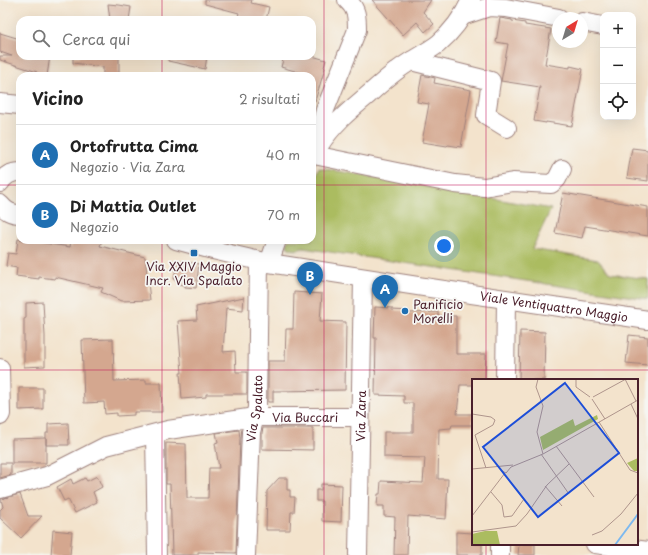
<!DOCTYPE html>
<html lang="it">
<head>
<meta charset="utf-8">
<style>
	:root { --surface:#fff; --page:#f6f6f6; --text:#222; --muted:#767676; --line:#e0e0e0; --accent:#1f6fb2 }
	body { margin:0; font-family:"Playpen Sans",sans-serif; background:var(--page); color:var(--text) }
	.controls { position:absolute; right:12px; top:12px; display:grid; overflow:hidden; border-radius:8px; box-shadow:0 4px 16px #0002 }
	.controls button { width:36px; height:36px; display:grid; place-items:center; padding:0; border:0; border-bottom:1px solid var(--line); background:var(--surface); color:var(--text); font:20px sans-serif }
	.compass { position:absolute; left:552px; top:12px; width:36px; height:36px; border-radius:50%; background:var(--surface); box-shadow:0 4px 16px #0002; rotate:38deg }
	.you { position:absolute; left:444px; top:246px; width:14px; height:14px; margin:-10px; border:3px solid #fff; border-radius:50%; background:#1a73e8; box-shadow:0 0 0 6px #1a73e833 }
	.badge { display:grid; place-items:center; width:26px; height:26px; border-radius:50%; background:var(--accent); color:#fff; font-size:13px; font-weight:700 }
	.pin { position:absolute; translate:-50% -33px; filter:drop-shadow(0 1px 2px #0008) }
	.pin::after { content:''; position:absolute; top:21px; width:14px; height:12px; background:inherit; clip-path:polygon(0 0,100% 0,50% 100%) }
	.list { margin:0; padding:0; list-style:none }
	h2 { display:flex; justify-content:space-between; align-items:center; height:52px; margin:0; padding:0 16px; font-size:17px }
	h2 small { font-size:13px; font-weight:400; color:var(--muted) }
	.list li { display:grid; grid-template-columns:26px 1fr auto; gap:12px; align-items:center; box-sizing:border-box; height:60px; padding:0 16px; border-top:1px solid var(--line) }
	.list b { display:block; font-size:15px; white-space:nowrap }
	.list p { margin:0; font-size:13px; white-space:nowrap; color:var(--muted) }
	.list em { font-size:13px; font-style:normal; color:var(--muted) }
	.icon { flex:none; width:22px; height:22px; fill:none; stroke:currentColor; stroke-width:2; stroke-linecap:round; stroke-linejoin:round }
	.map { position:relative; flex:none; width:648px; height:555px; overflow:hidden }
	.search { position:absolute; background:var(--surface); box-shadow:0 4px 16px #0002; left:16px; top:16px; width:300px; height:44px; display:flex; align-items:center; gap:10px; box-sizing:border-box; padding:0 14px; border-radius:12px; color:var(--muted); font-size:15px }
	.panel { position:absolute; background:var(--surface); box-shadow:0 4px 16px #0002; left:16px; top:72px; width:300px; height:172px; border-radius:12px }
	.map>svg:first-child { display:block }
</style>
</head>
<body>
<div class="map">
<svg width="648" height="555" viewBox="0 0 648 555">
	<rect width="100%" height="100%" fill="#f6f6f2"/>
	<filter id="ink" filterUnits="userSpaceOnUse"><feTurbulence type="fractalNoise" baseFrequency=".025" numOctaves="2"/><feDisplacementMap in="SourceGraphic" scale="8" xChannelSelector="R" yChannelSelector="G"/><feConvolveMatrix kernelMatrix="1 2 1 2 8 2 1 2 1" color-interpolation-filters="sRGB"/></filter>
	<filter id="wash" filterUnits="userSpaceOnUse"><feTurbulence type="fractalNoise" baseFrequency=".012" numOctaves="4" result="noise"/><feDisplacementMap in="SourceGraphic" scale="16" xChannelSelector="R" yChannelSelector="G"/><feGaussianBlur stdDeviation="0.9" result="paint"/><feColorMatrix in="noise" values="0 0 0 0 0 0 0 0 0 0 0 0 0 0 0 0 0 1.4 0 .05"/><feComposite in="paint" operator="in"/></filter>
	<g filter="url(#wash)">
		<rect width="100%" height="100%" fill="#f3e3cc"/>
		<path fill="#abbc60" stroke="#7a6e46" d="M319,168L403,182L551,209L532,249L598,260L610,274L648,279V299L303,248C297,250 292,251 287,246L288,240H312V185Z"/>
		<g id="blocks">
			<path fill="#d4a78f" d="M205,0H252L251,3L269,7L266,20H237L239,13L205,4Z
				M372,0H431L423,12L434,24L425,32L417,22L403,35Z
				M108,4L119,5L131,7L129,20H110Z
				M500,18L512,20V21L525,23V25L551,29L545,64L570,68V66L583,69L572,126L546,122V123L534,121L540,87L501,81L508,44L496,42Z
				M0,33L20,39V56H50L47,76H36L37,72L0,60V56H12L0,52Z
				M73,56H119V76H103V67L73,63Z
				M169,56H207L205,69L168,61Z
				M284,56H312L326,60L324,67L325,68L315,101H312V76L281,67Z
				M422,75L435,78L434,83L471,90L461,147L448,145L447,146L422,142L429,104L417,102Z
				M632,148L648,150V181L627,178Z
				M563,193L648,207V236L585,226L582,238L555,233Z
				M18,239L70,247L71,240H102L100,246L145,257L150,300L121,301L101,292L103,288L55,277V279L39,277V279L16,276L17,268L6,266L8,253L16,254Z
				M177,261L199,264L196,288L185,287V285L178,284V280H174Z
				M294,292L322,294L320,321L346,322L345,390L273,391V402H268V361H285L286,329H293Z
				M244,297L243,310L226,308L223,352L235,351L236,372H247V394H206V397L182,399L180,373H182L178,321L197,320L196,307Z
				M43,302L45,336V366L24,367V319L26,318V303Z
				M375,307L392,308V310L409,311V313L438,312V316H456V354H486L485,380H473V385H460L457,414H473V425H452L451,428L439,429L438,479H448L446,519L408,516L407,555H394L395,517L384,516V506H377L378,494H380L381,481L423,483L425,458L384,457V432H413V403H404V396L375,395L376,338H374Z
				M520,331L545,332L544,380H519Z
				M629,335L648,337V365L626,363Z
				M113,339L114,381L146,380V383H161L162,412H134V415L117,416V413L105,414L104,402L84,403L82,340Z
				M19,388H43V409L19,410Z
				M68,423L69,445H46V433H48V424Z
				M263,428H313V450L262,449V433Z
				M239,430L240,438L236,553L198,552V555H172L170,484H166V443L186,444L187,498H208L209,468H219L215,443L218,442L216,433Z
				M46,438V463H12V439Z
				M0,463H11V475L0,478Z
				M97,476L102,487L93,492L97,502L75,513L68,499L64,501L57,487L71,479L73,484L85,478L87,481Z
				M279,478H287V490H290V497H295L294,512H291L290,530H266L267,491Z
				M321,484L342,485L341,522L322,521V501H316V490H321Z
				M20,494L28,516H42L21,538L0,518V510L3,507L1,499Z
				M53,530L72,532L70,555H51Z
				M456,532L473,533V544H482V555H456Z
				M519,544H535V555H518Z"/>
		</g>
	</g>
	<g filter="url(#ink)">
		<use href="#blocks" fill-opacity="0" stroke="#9e817c" stroke-width="1"/>
		<g fill="none" stroke-linecap="round" stroke-linejoin="round">
			<g stroke="#9e817c" stroke-width="20">
				<g id="minor">
					<path d="M347,0C357,9 357,17 357,30L325,110L314,155L455,184L484,187L513,182L551,184L557,179L562,169"/>
					<path d="M462,16L489,7L506,8L559,18"/>
					<path d="M582,22L603,26"/>
					<path d="M411,61L491,81L486,115L507,128"/>
					<path d="M0,103L20,105"/>
					<path d="M319,146C332,125 350,110 368,95C378,86 388,77 399,69C411,60 426,53 438,44C452,32 463,17 471,0"/>
					<path d="M0,183C5,175 11,172 20,172"/>
					<path d="M0,204C6,211 11,214 20,214"/>
					<path id="s1" d="M176,240L213,250L269,263L437,289L648,320"/>
					<path d="M269,263L277,240"/>
					<path d="M0,368L1,414L0,416"/>
					<path d="M505,380L506,300"/>
					<path d="M155,434L157,555"/>
					<path id="s2" d="M0,489L47,476L106,446L168,430L255,417H360"/>
					<path d="M595,544L648,551"/>
					<path id="s3" d="M246,555L251,432L257,408L259,261"/>
					<path id="s4" d="M358,555L363,278"/>
					<path d="M500,555V544"/>
				</g>
			</g>
			<use href="#minor" stroke="#fff" stroke-width="18"/>
		</g>
	</g>
	<path fill="none" stroke="#c2185b" stroke-width="1" stroke-opacity="0.55" d="M162,0V20M324,0V555M486,0V380M162,56V76M0,185H20M312,185H648M162,240V555M0,370H648M486,544V555"/>
	<g fill="#1f6fb2" stroke="#f6f6f2" stroke-width="1.5">
		<rect x="190" y="249" width="8" height="8" rx="2"/>
		<circle cx="405" cy="311" r="4"/>
	</g>
	<g text-anchor="middle" dominant-baseline="central" stroke-width="3.5" stroke-linejoin="round" paint-order="stroke">
		<g font-size="12" fill="#4a1f2b" stroke="#f6f6f2">
			<text x="194" y="266">Via XXIV Maggio<tspan x="194" dy="14">Incr. Via Spalato</tspan></text>
			<text x="413" y="304" text-anchor="start">Panificio<tspan x="413" dy="14">Morelli</tspan></text>
		</g>
		<g font-size="12" fill="#4a1f2b" stroke="#f6f6f2">
			<text stroke="none"><textPath href="#s1" startOffset="384">Viale Ventiquattro Maggio</textPath></text>
			<text stroke="none"><textPath href="#s3" startOffset="147">Via Spalato</textPath></text>
			<text stroke="none"><textPath href="#s2" startOffset="317">Via Buccari</textPath></text>
			<text stroke="none"><textPath href="#s4" startOffset="139">Via Zara</textPath></text>
		</g>
	</g>
	<g transform="translate(472 379)">
		<rect width="166" height="166" fill="#f3e3cc"/>
		<path d="M125,36L126,40L71,71L68,58L101,40L103,47ZM166,79V92H162L155,84ZM13,152H25L28,166H0V155Z" fill="#abbc60"/>
		<path fill="none" stroke="#7db9ef" stroke-width="2" d="M143,166L166,135"/>
		<path fill="none" stroke="#af958c" stroke-width="1" d="M66,0L64,8L71,27L65,53L71,75M104,0V8L118,18M153,0L164,22M121,18L154,0M120,20L133,40M159,25L166,40M0,35L19,38L23,41L21,46L3,56L14,89M127,43L158,91L166,94M84,67L122,118M69,75L97,115M0,90L41,86M30,92L34,94L39,88L71,75L166,21M73,107L90,127M19,113L30,126L32,138L40,137L52,120L32,95M0,137L33,94M0,153L44,147L55,135L75,106L97,85M120,156L130,152L149,135L166,114"/>
		<path fill="#1d4ed8" fill-opacity="0.15" stroke="#1d4ed8" stroke-width="2" d="M93,4L147,74L66,138L11,68Z"/>
		<rect width="166" height="166" fill="none" stroke="#4a1f2b" stroke-width="2"/>
	</g>
</svg>
<div class="controls">
<button>+</button>
<button>−</button>
<button><svg class="icon" aria-label="locate" viewBox="0 0 24 24"><circle cx="12" cy="12" r="6"/><path d="M12 2v4M12 18v4M2 12h4M18 12h4"/></svg></button>
</div>
<svg class="compass" viewBox="-18 -18 36 36"><path d="M0-13l5 13h-10z" fill="#e53935"/><path d="M0 13l5-13h-10z" fill="#767676"/></svg>
<div class="you"></div>
<div class="pin badge" style="left:385px;top:308px">A</div>
<div class="pin badge" style="left:310px;top:295px">B</div>
<div class="search"><svg class="icon" aria-label="search" viewBox="0 0 24 24"><circle cx="10" cy="10" r="6"/><path d="M15 15l6 6"/></svg>Cerca qui</div>
<section class="panel">
<h2>Vicino<small>2 risultati</small></h2>
<ul class="list">
<li><span class="badge">A</span><div><b>Ortofrutta Cima</b><p>Negozio · Via Zara</p></div><em>40 m</em></li>
<li><span class="badge">B</span><div><b>Di Mattia Outlet</b><p>Negozio</p></div><em>70 m</em></li>
</ul>
</section>
</div>
</body>
</html>
